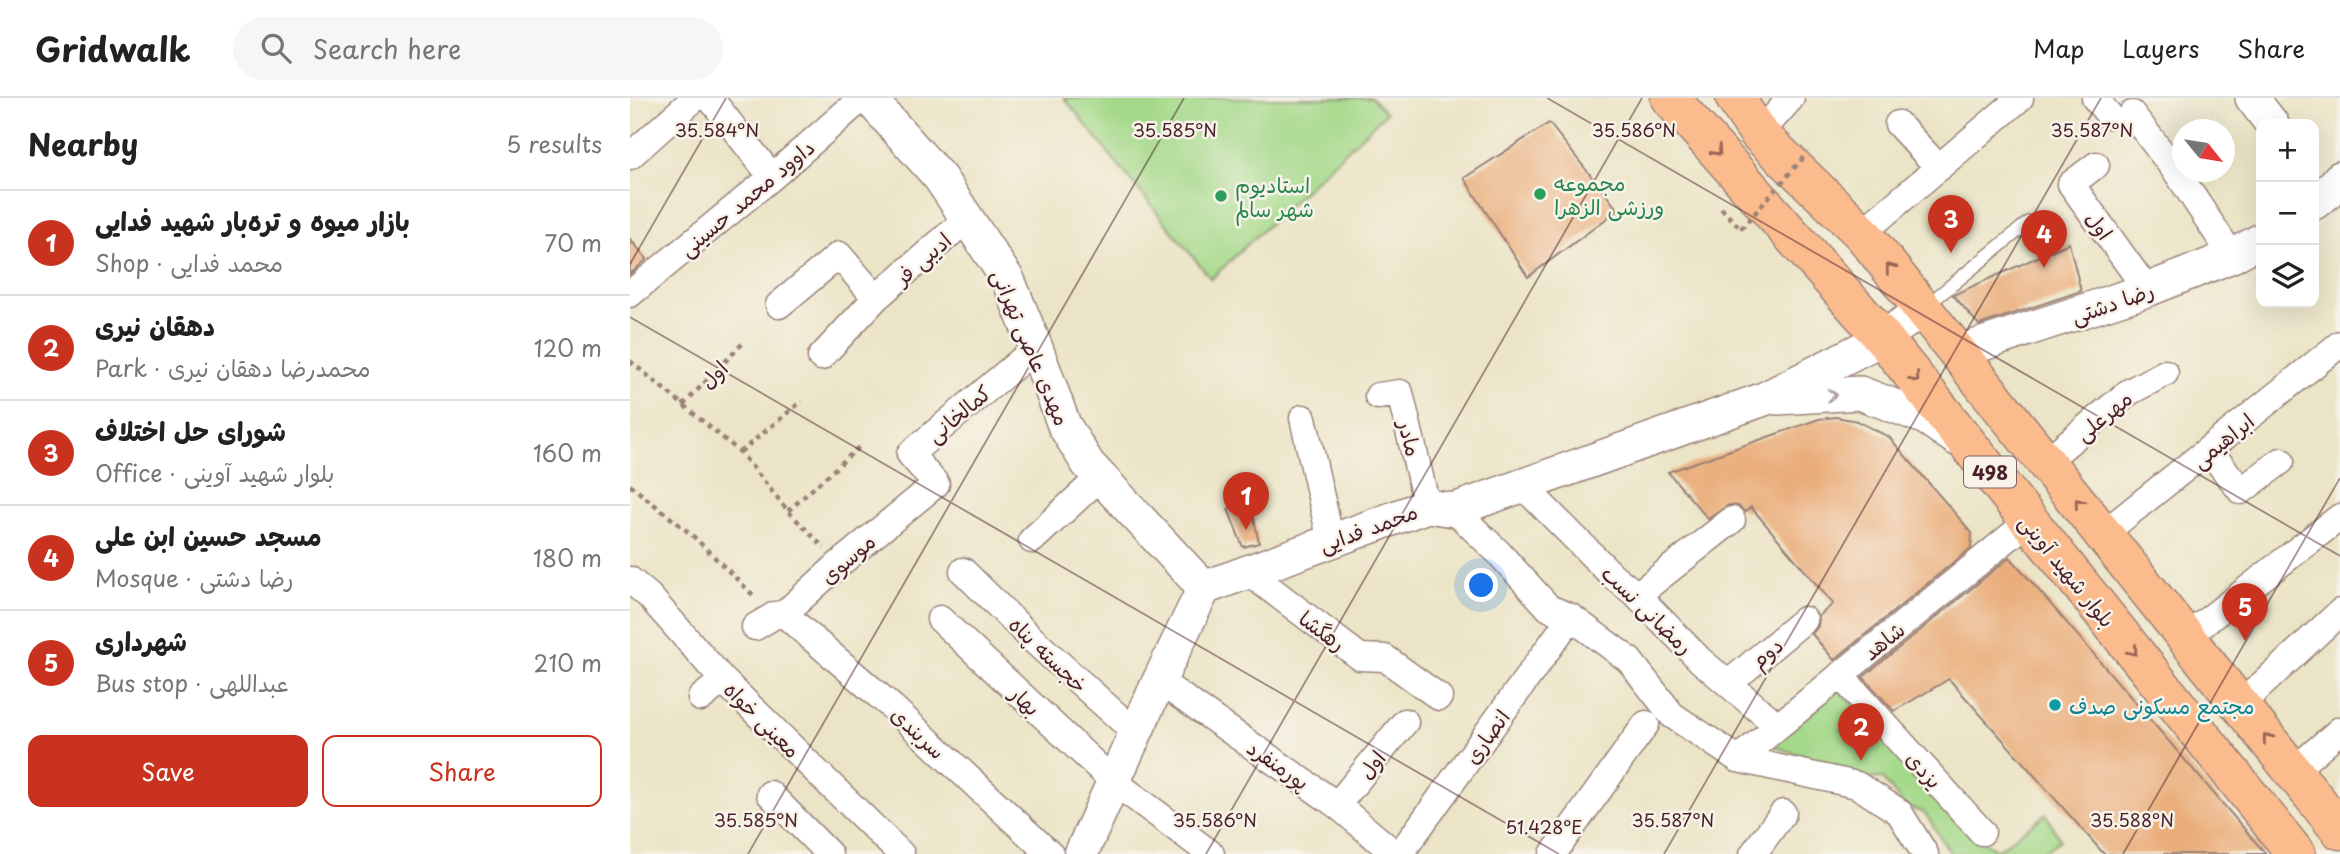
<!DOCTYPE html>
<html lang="en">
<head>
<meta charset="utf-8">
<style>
	:root { --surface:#fff; --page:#f6f6f6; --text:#222; --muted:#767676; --line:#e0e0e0; --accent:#c8321e }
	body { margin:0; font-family:"Playpen Sans","Playpen Sans Arabic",sans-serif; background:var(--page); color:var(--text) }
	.controls { position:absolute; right:21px; top:21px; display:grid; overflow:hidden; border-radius:14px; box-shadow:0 7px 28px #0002 }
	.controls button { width:63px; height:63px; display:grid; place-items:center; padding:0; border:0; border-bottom:2px solid var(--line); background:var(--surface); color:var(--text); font:35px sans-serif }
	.compass { position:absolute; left:1542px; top:21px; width:63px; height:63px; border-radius:50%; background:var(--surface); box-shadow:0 7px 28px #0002; rotate:120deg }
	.you { position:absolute; left:852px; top:488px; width:24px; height:24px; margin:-18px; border:5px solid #fff; border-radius:50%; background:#1a73e8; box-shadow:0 0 0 10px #1a73e833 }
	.badge { display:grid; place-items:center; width:46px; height:46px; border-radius:50%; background:var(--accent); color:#fff; font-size:23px; font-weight:700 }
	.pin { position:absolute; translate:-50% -58px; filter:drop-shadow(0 2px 4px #0008) }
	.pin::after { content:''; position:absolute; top:37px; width:24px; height:21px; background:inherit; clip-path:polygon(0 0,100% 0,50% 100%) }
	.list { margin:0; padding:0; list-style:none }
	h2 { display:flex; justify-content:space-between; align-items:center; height:91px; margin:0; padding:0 28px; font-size:30px }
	h2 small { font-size:23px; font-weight:400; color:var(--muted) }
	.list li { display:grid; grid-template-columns:46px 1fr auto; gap:21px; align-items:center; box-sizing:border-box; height:105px; padding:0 28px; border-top:2px solid var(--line) }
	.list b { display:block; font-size:26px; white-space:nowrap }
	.list p { margin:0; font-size:23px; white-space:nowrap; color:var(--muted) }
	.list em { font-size:23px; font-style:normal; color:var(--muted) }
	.actions { display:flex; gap:14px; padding:21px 28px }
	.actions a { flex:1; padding:16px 0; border:2px solid var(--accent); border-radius:14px; text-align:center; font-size:24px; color:var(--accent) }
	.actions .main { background:var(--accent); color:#fff }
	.icon { flex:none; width:38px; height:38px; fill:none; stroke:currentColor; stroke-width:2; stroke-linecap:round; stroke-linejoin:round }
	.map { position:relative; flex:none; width:1710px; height:756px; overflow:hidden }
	header { display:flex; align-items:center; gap:42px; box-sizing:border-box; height:98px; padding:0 35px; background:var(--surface); border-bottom:2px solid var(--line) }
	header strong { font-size:33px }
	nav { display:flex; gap:38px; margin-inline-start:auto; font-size:24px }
	.search { width:490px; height:63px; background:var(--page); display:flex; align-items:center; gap:18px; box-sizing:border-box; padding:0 24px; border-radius:38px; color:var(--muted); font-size:26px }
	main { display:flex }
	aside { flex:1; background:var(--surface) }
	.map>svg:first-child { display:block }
</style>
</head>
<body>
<header>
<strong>Gridwalk</strong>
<div class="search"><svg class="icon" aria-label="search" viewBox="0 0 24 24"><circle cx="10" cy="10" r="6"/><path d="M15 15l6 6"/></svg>Search here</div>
<nav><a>Map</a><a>Layers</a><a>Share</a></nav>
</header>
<main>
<aside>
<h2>Nearby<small>5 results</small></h2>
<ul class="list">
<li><span class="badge">1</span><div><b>بازار میوه و تره‌بار شهید فدایی</b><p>Shop · محمد فدایی</p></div><em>70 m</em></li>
<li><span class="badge">2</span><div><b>دهقان نیری</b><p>Park · محمدرضا دهقان نیری</p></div><em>120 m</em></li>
<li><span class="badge">3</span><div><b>شورای حل اختلاف</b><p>Office · بلوار شهید آوینی</p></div><em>160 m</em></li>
<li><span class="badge">4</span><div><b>مسجد حسین ابن علی</b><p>Mosque · رضا دشتی</p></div><em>180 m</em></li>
<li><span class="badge">5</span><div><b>شهرداری</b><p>Bus stop · عبداللهی</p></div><em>210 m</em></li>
</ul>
<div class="actions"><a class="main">Save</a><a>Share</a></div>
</aside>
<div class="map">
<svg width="1710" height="756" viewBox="0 0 1710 756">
	<rect width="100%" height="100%" fill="#f7f3e8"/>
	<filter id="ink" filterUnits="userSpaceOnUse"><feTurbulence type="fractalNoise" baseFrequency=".0143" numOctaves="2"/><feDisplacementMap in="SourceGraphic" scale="14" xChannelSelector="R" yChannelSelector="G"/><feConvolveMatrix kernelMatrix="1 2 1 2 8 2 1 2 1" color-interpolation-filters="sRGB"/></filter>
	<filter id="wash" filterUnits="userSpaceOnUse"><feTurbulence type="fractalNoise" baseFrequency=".00686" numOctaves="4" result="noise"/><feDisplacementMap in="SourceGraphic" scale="28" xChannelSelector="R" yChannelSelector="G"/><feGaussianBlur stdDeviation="1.57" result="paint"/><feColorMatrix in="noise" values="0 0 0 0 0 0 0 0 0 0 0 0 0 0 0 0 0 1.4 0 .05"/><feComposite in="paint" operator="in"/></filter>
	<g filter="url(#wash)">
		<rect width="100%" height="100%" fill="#ebe4c6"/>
		<path fill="#a4d989" stroke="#777c5a" stroke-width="2" d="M434,0H742L756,15L581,181Z
			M1208,591L1350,741L1367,752L1416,716L1430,742L1410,756H1321L1295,715L1274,708L1252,680L1236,681L1141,647Z"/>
		<g id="blocks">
			<path fill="#eaae7c" d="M919,25L988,112L898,179L834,80Z
				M0,141L17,161L0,176Z
				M1439,145L1451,193L1349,227L1323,197Z
				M1206,319L1227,323L1259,339L1342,435L1341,450L1204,562L1182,536L1188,528L1189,518L1203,506L1121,409L1115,414L1108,408L1099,407L1078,421L1038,374L1189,321Z
				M616,404L624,420L629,445L613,449L598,411Z
				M1380,459L1636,756H1474L1319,581L1264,613L1233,579Z"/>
		</g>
	</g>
	<g filter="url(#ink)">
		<use href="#blocks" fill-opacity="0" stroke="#9a8278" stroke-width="2"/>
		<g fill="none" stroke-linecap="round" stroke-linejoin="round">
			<g stroke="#9a8278" stroke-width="15">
				<path id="service" d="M1296,208L1399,124"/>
			</g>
			<g stroke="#9a8278" stroke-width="29">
				<path id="minor" d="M80,0L142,79
					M1465,0L1479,17
					M1502,16L1548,76L1602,158
					M1268,26L1309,70
					M1129,36L1161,0
					M0,58L65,0
					M1466,67L1441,86L1517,192
					M1232,135L1390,0
					M0,196L142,79L232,0
					M149,207L209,157L246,200L338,120
					M191,259L246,200
					M748,298L770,295L797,408
					M673,320L701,443
					M1579,352L1611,393L1651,363
					M1415,364L1499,294L1535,275
					M893,388L983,478L1007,497L1070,562L1148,628
					M824,412L867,453L919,510L941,519L999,562L1042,617L1108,661L1227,687L1269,714L1295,756
					M1473,436L1710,246
					M402,442L470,379
					M333,473L402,541L507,636
					M618,474L730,559L755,560L809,599
					M0,482L19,498L93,582L271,756
					M1007,497L1102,422
					M154,516L262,609L420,756
					M310,521L483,683L581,756
					M125,529L145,517L154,516L209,466L306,386L280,356L406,250
					M1556,539L1710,419
					M1210,577L1352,734
					M529,583L707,707L765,756
					M1099,585L1174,522
					M71,600L93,582
					M1610,607L1710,514
					M1108,661L1399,423
					M1663,673L1710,632
					M140,696L199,756
					M707,707L775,624
					M770,756L941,519
					M923,756L1016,626
					M1123,756L1153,715"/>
			</g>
			<g stroke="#9a8278" stroke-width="36">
				<path id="tertiary" d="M239,0L310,80L378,182L406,250L434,327L458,366L574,490
					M1622,0L1642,26
					M1684,105L1695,97L1710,80
					M1328,254L1517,192L1602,158L1631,142
					M1147,300L1230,295L1296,320L1327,341
					M451,756L529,583L574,490L797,408L824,412L1134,301L1253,240L1293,211"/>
			</g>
			<g stroke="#9a8278" stroke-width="41">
				<path id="primary" d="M1040,0L1253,240L1666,756
					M1105,0L1129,36L1232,135L1710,732"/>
			</g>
			<path stroke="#9a8278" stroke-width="4.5" stroke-dasharray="5 5" stroke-linecap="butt" d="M1091,110L1111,131
				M0,263L110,354L158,413L194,450
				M53,307L113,245
				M110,354L172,303
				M0,387L62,437L126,500
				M158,413L229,349"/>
			<use href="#service" stroke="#fff" stroke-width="12"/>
			<use href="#minor" stroke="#fff" stroke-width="26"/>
			<use href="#tertiary" stroke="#fff" stroke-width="33"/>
			<use href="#primary" stroke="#fbbb8d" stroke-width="38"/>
			<path stroke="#9a8278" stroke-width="4.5" stroke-dasharray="5 5" stroke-linecap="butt" d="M1111,131L1174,59"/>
		</g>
		<defs><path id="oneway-chevron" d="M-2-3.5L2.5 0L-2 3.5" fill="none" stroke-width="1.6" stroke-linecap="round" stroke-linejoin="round" transform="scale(1.75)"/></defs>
		<g stroke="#9a6557">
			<use href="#oneway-chevron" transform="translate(1087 53) rotate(48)"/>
			<use href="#oneway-chevron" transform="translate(1260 170) rotate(-129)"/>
			<use href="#oneway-chevron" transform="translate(1285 280) rotate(51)"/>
			<use href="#oneway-chevron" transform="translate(1449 405) rotate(-129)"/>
			<use href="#oneway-chevron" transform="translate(1503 553) rotate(51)"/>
			<use href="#oneway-chevron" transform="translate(1637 640) rotate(-129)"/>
		</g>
		<use stroke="#ae9aa0" href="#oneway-chevron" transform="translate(1202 297) rotate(-3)"/>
	</g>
	<path fill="none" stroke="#4a1f2b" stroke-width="2" stroke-opacity="0.45" d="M917,0L1710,458M0,166L96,0M0,219L929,756M118,756L554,0M576,756L1012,0M1034,756L1471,0M1493,756L1710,380"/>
	<g fill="#2e9e5b" stroke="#f7f3e8" stroke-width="2.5">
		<circle cx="910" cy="96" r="7"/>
		<circle cx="591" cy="98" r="7"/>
	</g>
	<circle fill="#0f9aa8" stroke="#f7f3e8" stroke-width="2.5" cx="1425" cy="607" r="7"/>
	<g text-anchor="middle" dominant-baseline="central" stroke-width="5" stroke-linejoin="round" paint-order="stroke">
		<rect fill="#f7f3e8" stroke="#7e5f64" stroke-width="2" x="1334" y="358.5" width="52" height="31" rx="5"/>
		<g font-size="19" font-weight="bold" fill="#4a1f2b">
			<text x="1360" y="374">498</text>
		</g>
		<g font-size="21" fill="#27864d" stroke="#f7f3e8" text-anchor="start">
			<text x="924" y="84">مجموعه<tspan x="924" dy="24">ورزشی الزهرا</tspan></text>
			<text x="605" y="86">استادیوم<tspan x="605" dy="24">شهر سالم</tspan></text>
		</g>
		<g font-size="21" fill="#4a1f2b" stroke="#f7f3e8">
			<text transform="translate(116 99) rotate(-40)">داوود محمد حسینی</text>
			<text transform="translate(1470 127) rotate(54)">اول</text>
			<text transform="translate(292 160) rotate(-41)">ادیبی فر</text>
			<text transform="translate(1482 204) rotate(-19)">رضا دشتی</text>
			<text transform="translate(402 249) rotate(67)">مهدی عاصی تهرانی</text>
			<text transform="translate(83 276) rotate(-45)">اول</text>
			<text transform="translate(328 315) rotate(-40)">کمالخانی</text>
			<text transform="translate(1473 317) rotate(-39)">مهرعلی</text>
			<text transform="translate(781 340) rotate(76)">مادر</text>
			<text transform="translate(1592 342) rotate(-39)">ابراهیمی</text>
			<text transform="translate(738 429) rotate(-20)">محمد فدایی</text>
			<text transform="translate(217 460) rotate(-41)">موسوی</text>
			<text transform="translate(1438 472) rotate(51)">بلوار شهید آوینی</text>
			<text transform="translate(1018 511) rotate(44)">رمضانی نسب</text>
			<text transform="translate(693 532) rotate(37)">رهگشا</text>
			<text transform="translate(1253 542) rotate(-39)">شاهد</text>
			<text transform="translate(1136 554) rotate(-40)">دوم</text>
			<text transform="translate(419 556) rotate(44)">خجسته پناه</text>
			<text transform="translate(396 602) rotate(43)">بهار</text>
			<text transform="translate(133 621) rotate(45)">معینی خواه</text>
			<text transform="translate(289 634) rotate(43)">سربندی</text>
			<text transform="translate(856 638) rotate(-54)">انصاری</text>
			<text transform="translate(649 666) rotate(35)">پورمنفرد</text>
			<text transform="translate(741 666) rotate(-51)">اول</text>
			<text transform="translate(1295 671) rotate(48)">یزدی</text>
		</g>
		<g font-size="21" fill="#0d838f" stroke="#f7f3e8" text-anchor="start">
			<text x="1439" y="607">مجتمع مسکونی صدف</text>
		</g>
	</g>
	<g font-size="18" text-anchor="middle" fill="#4a1f2b" stroke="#f7f3e8" stroke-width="5" stroke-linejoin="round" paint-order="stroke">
		<text x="87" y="39">35.584°N</text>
		<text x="545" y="39">35.585°N</text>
		<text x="1004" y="39">35.586°N</text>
		<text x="1462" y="39">35.587°N</text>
		<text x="126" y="729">35.585°N</text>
		<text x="585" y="729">35.586°N</text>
		<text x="1043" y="729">35.587°N</text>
		<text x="1502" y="729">35.588°N</text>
		<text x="914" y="736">51.428°E</text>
	</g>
</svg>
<div class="controls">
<button>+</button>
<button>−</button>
<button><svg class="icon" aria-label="layers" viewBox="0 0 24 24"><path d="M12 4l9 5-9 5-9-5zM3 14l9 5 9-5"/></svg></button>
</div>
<svg class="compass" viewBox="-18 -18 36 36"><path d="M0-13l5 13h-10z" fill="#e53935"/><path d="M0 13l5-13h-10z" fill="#767676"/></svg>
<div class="you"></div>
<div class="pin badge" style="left:616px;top:432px">1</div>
<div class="pin badge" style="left:1231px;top:663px">2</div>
<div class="pin badge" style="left:1321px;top:155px">3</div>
<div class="pin badge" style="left:1414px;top:170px">4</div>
<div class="pin badge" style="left:1615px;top:543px">5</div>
</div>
</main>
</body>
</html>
